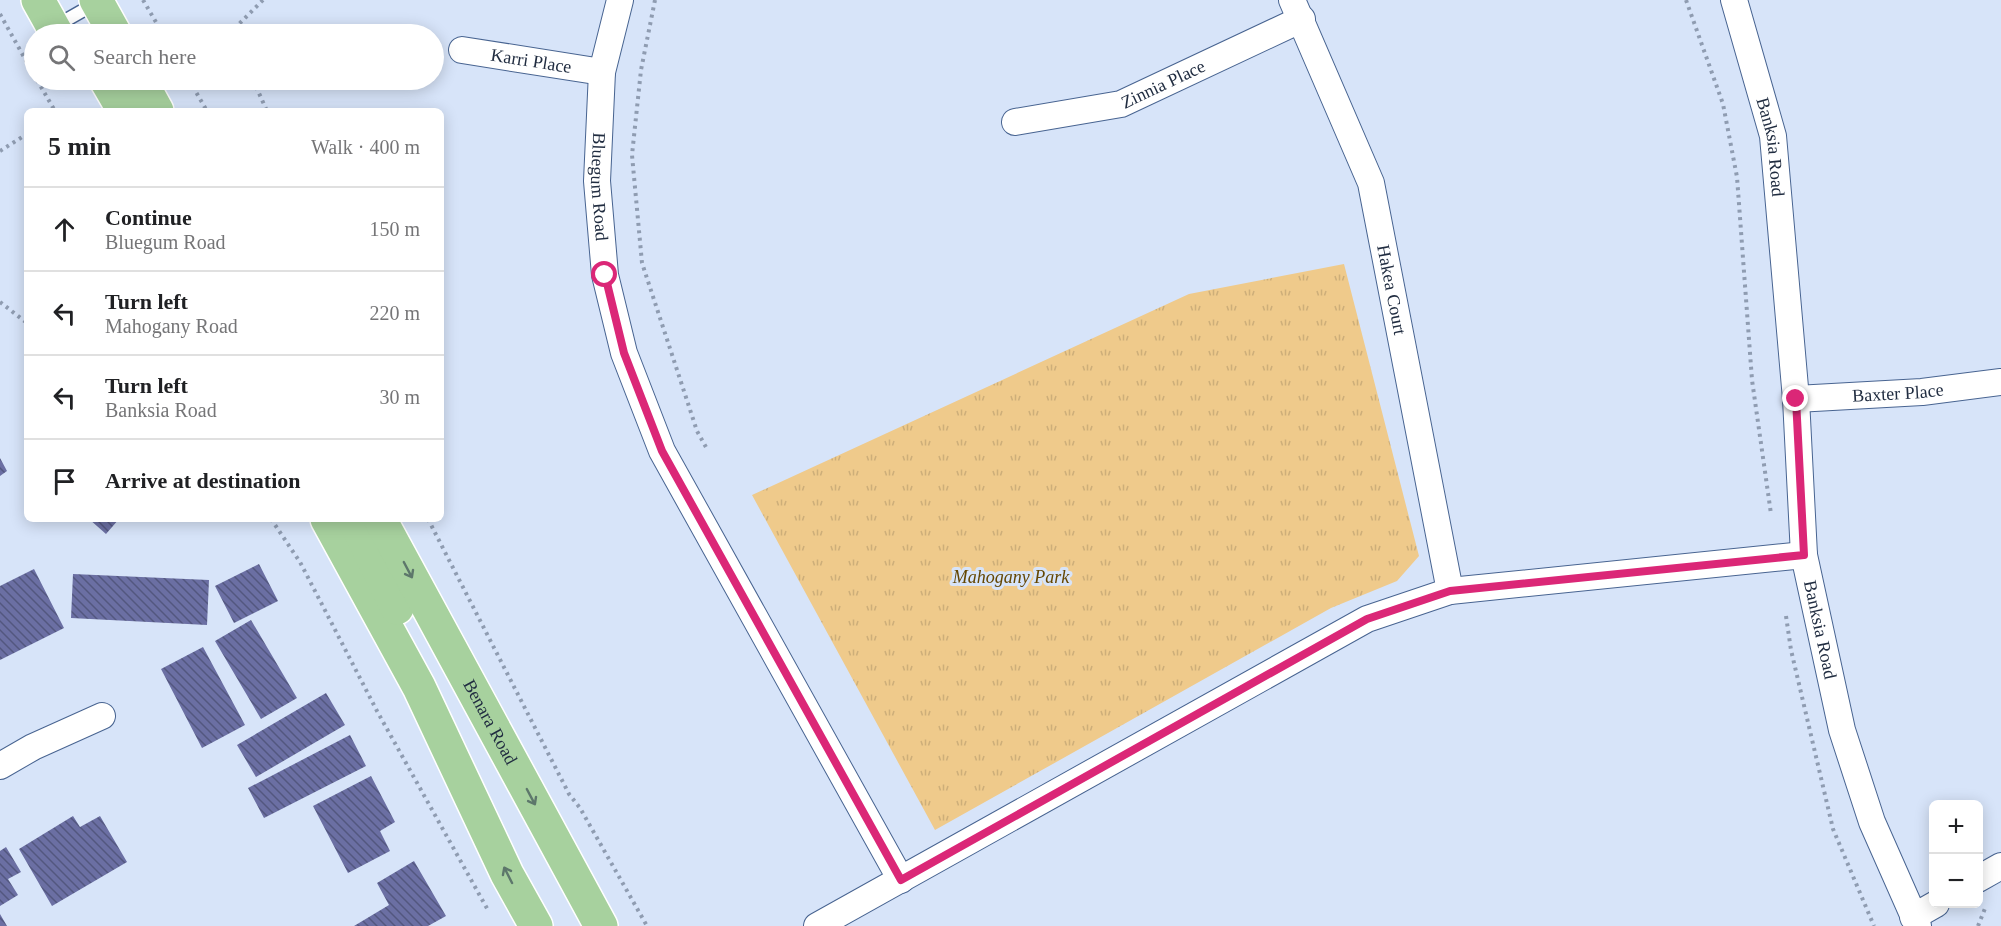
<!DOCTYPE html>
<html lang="en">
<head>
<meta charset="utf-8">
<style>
	:root { --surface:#fff; --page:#f2f2f2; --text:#202124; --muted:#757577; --line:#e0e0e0 }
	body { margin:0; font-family:"Times New Roman",serif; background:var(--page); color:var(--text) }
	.controls { position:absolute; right:18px; bottom:18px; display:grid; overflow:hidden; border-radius:9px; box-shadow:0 3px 15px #0003 }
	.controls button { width:54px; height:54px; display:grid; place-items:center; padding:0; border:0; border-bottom:2px solid var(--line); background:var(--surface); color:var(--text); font:30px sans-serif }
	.stop { position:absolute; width:18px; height:18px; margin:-14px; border:4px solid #db2777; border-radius:50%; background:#fff }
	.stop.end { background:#db2777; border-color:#fff; box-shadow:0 2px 6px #0008 }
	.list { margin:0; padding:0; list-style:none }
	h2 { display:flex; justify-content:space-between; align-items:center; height:78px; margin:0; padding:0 24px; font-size:26px }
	h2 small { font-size:20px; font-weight:400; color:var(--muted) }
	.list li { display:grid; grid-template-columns:39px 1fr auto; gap:18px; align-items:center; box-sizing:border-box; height:84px; padding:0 24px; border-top:2px solid var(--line) }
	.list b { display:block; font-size:22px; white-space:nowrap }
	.list p { margin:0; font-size:20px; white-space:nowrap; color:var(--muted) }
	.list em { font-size:20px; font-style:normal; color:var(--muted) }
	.icon { flex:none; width:33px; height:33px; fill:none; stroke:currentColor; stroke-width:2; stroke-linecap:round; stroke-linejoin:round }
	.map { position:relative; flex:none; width:2001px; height:926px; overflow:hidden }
	.search { position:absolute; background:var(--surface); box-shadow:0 3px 15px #0003; left:24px; top:24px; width:420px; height:66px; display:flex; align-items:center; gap:15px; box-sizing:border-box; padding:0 21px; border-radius:33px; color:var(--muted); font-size:22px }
	.panel { position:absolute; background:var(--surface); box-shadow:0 3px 15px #0003; left:24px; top:108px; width:420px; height:414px; border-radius:9px }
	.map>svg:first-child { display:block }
</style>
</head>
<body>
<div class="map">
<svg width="2001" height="926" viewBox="0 0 2001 926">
	<defs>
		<pattern id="park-tufts" width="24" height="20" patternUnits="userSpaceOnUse" patternTransform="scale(1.5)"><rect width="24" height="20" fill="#efca8b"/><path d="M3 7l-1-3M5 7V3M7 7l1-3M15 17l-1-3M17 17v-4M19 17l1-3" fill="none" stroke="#cdae79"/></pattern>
		<pattern id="building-back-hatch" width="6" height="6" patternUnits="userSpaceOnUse" patternTransform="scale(1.5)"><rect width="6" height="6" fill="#6b6fa3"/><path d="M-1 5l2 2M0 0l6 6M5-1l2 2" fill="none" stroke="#53577f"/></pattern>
	</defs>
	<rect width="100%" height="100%" fill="#d7e4f9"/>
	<path fill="url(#park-tufts)" d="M1344,264L1419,556L1397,581L1331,608L935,830L752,495L1189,294Z"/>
	<path fill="url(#building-back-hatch)" d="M0,458L7,471L0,476Z
		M89,519H119L106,534Z
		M259,564L278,601L234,623L215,586Z
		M34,569L64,628L0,660V586Z
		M73,574L209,580L207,625L71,618Z
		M251,620L297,698L261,719L215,641Z
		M203,647L245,725L202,748L161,669Z
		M326,693L345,725L256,777L237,745Z
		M350,735L366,766L264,818L248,788Z
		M371,776L395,822L380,831L390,851L348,873L313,806Z
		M73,816L80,827L100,816L127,862L52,906L19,849Z
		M6,847L21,872L8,879L18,895L0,906V851Z
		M414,861L446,916L428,926H354L389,905L377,883Z
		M0,914L7,926H0Z"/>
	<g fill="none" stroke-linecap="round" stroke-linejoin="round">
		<g stroke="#486491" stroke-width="15">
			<path id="lane" d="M54,27L96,3"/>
		</g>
		<g stroke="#486491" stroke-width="28">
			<g id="street">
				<path id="s1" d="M620,0L602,72L597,181L605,275L624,353L662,451L901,880"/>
				<path id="s2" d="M1292,0L1371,183L1450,591"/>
				<path id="s3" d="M1734,0L1773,136L1796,399L1804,555L1842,730L1872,822L1918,926"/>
				<path id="s4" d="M462,50L602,72"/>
				<path id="s5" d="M1015,122L1121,104L1302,19"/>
				<path id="s6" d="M1796,399L1922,392L2001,382"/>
				<path d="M0,766L33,747L102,716"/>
				<path d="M1978,879L2001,866"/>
				<path d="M1913,917L1936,904"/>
				<path d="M817,926L1367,619L1450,591L1804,555"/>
			</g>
		</g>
		<g stroke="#fff" stroke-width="36">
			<g id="primary">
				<path d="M38,0L57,34"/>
				<path d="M96,0L115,34"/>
				<path d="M106,80L124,111"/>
				<path d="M140,80L157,111"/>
				<path d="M327,519L419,687L507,874L536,926"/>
				<path d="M354,519L397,608"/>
				<path id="s7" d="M380,519L601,926"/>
			</g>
		</g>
		<path stroke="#8f9cb1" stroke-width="4" stroke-dasharray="3 4.5" stroke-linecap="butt" d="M143,0L163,34
			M655,0L641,70L632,155L642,263L697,431L707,449
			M1686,0L1723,104L1737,177L1752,380L1771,514
			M0,14L34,75
			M229,34L263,0
			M37,80L55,111
			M189,80L207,111
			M253,80L267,111
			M0,151L27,134
			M0,302L27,323
			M271,519L300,562L377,711L489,912
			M428,519L569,794L580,808L647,926
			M1786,616L1791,650L1833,829L1874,926
			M1978,926L1986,906"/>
		<use href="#lane" stroke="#fff" stroke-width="12"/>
		<use href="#street" stroke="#fff" stroke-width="26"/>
		<use href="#primary" stroke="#a7d19e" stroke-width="33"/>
	</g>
	<defs><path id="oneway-shaft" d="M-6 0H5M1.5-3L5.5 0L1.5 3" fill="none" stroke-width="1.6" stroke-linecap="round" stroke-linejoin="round" transform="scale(1.5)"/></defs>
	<g stroke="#5d776b">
		<use href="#oneway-shaft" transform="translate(408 570) rotate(62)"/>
		<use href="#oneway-shaft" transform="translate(531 797) rotate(62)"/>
		<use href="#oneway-shaft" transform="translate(508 875) rotate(-117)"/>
	</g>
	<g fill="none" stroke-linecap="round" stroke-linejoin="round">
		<path stroke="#db2777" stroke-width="8" d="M605,275L624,353L662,451L901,880L1367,619L1450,591L1804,555L1796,399"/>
	</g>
	<g text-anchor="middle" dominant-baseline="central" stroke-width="6" stroke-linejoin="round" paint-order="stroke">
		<g font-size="18" fill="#212d41" stroke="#d7e4f9">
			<text stroke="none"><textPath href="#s4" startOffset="70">Karri Place</textPath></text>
			<text stroke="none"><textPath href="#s5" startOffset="154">Zinnia Place</textPath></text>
			<text stroke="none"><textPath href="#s3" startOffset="152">Banksia Road</textPath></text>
			<text stroke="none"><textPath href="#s1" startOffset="189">Bluegum Road</textPath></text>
			<text stroke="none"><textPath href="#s2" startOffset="308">Hakea Court</textPath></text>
			<text stroke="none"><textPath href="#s6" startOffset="102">Baxter Place</textPath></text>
			<text stroke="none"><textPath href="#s3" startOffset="638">Banksia Road</textPath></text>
			<text stroke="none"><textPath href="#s7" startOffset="231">Benara Road</textPath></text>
		</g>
		<g font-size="18" font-style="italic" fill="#644602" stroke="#d7e4f9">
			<text x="1011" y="577">Mahogany Park</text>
		</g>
	</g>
</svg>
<div class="controls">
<button>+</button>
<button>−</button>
</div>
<div class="stop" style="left:605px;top:275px"></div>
<div class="stop end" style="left:1796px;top:399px"></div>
<div class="search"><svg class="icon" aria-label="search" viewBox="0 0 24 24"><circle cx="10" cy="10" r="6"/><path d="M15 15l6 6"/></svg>Search here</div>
<section class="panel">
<h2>5 min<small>Walk · 400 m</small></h2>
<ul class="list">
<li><svg class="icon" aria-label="ahead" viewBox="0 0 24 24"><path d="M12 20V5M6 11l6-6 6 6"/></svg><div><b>Continue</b><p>Bluegum Road</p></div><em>150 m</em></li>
<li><svg class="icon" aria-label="left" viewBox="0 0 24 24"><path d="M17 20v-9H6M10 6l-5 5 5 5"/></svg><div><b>Turn left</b><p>Mahogany Road</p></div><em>220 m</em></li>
<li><svg class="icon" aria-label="left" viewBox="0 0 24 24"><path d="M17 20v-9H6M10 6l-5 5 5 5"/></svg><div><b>Turn left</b><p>Banksia Road</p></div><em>30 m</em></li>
<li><svg class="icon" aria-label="arrive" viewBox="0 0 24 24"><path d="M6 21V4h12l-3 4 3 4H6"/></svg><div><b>Arrive at destination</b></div></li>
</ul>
</section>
</div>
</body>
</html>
